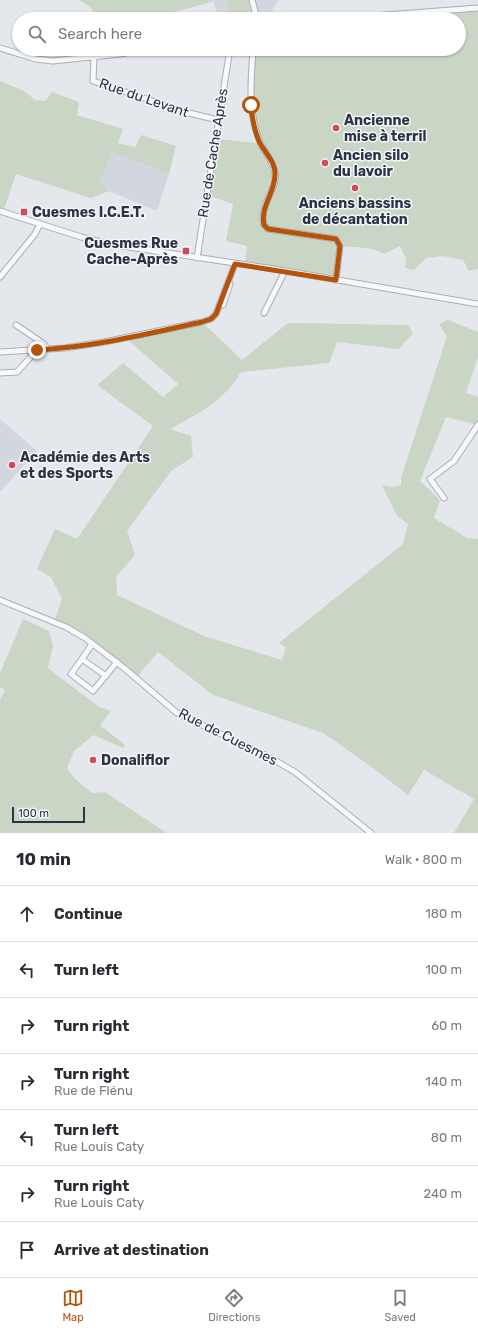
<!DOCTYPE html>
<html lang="en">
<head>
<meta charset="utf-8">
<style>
	:root { --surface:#fff; --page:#f7f7f7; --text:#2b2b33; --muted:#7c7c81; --line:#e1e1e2; --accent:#b45309 }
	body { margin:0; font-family:Rubik,sans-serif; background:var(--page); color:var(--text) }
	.scale { position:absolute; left:12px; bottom:10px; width:73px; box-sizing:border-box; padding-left:4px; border:2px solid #2b3445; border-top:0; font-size:11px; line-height:14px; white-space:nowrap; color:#2b3445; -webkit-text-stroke:3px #f4f6f9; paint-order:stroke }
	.stop { position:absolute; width:12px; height:12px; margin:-9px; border:3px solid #b45309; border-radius:50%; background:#fff }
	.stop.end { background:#b45309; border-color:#fff; box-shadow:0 1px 4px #0008 }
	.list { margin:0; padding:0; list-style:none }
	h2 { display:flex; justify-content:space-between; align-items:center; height:52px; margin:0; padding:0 16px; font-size:17px }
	h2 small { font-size:13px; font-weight:400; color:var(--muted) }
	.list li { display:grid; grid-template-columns:26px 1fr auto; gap:12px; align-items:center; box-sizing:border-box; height:56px; padding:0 16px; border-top:1px solid var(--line) }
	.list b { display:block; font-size:15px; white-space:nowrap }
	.list p { margin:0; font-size:13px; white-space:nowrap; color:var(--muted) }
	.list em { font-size:13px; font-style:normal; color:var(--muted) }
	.icon { flex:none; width:22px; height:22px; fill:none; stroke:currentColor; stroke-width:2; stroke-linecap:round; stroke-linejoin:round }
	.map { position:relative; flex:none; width:478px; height:833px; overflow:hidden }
	.search { position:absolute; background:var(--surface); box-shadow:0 1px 3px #0004; left:12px; right:12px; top:12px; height:44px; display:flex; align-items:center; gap:10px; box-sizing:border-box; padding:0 14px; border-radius:22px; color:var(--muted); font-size:15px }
	.sheet { height:444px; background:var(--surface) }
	nav { display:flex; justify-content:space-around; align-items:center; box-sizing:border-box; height:56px; border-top:1px solid var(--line); background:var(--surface); font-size:11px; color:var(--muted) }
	nav a { display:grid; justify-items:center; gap:2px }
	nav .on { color:var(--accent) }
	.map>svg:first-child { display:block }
</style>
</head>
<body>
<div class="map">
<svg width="478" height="833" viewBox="0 0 478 833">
	<rect width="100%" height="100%" fill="#e4e7ec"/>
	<path fill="#d2d6de" d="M207,0H279L269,15V19H220L213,2L208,3Z
		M112,152L169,174L157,211L109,191L100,183Z
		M0,419L37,451L0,492Z"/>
	<path fill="#c9d6c5" d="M80,0H207L208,3L147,19H95L92,9Z
		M226,0H247L251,11L233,18Z
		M478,8V269L469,271L463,260L443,256L426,258L414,270L405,268L406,258L400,246L384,254C372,246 355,248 341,246L336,280L245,263L247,246L226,241L233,204L207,195L216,139L260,143L253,123V49H330V54L339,56H375L388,49H459V19H422L426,14Z
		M0,81L24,91L35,100L45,101L52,92L79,102L77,115L123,129L118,143L135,147L141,135L176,146L169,174L112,152L100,183L109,191L91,198L16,174L3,212L0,211Z
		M448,320L478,332V357L466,393L478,397V425L446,417L420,481L440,500L434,518L467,538L478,539V833H454L474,799L424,770L408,795L369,765L323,733L213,695L158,652L136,678L85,638L54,622L62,599L51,577L37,569L55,529L77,539L153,426L97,385L123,363L163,397L178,384L126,338L202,322L242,360L288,323L408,325L413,333L399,349L337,342L329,363L241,372C224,401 198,414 170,429L191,436L193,457L171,471L127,531L135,555L116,577L117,595L204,636L282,660L286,647L279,643L403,544L408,524L397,516L382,485L392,487L401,485V478L447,336L439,324Z
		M23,619L49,631L53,645L48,668L99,707L111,711L100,725L125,745L123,748L94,735L74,751L67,768L75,779L92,793L105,792L167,833H0V700L5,690L0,687V673Z"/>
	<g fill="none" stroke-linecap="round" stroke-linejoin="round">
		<g stroke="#a9aeb7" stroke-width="7">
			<path id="minor" d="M252,0L257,19
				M333,19L478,8
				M0,48L36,59L53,61L120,54L147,49
				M253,49C251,78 248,109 258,137C262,150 273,159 275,173C278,190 259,203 264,225L268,229L336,239L340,246L336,280
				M94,57L93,81L185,112L218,120
				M0,211L81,237L109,244L274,269L478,304
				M197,258L230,49
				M0,277L35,234L40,224
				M223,305L230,284
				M264,313L285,271
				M16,325L44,344L47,349
				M0,352L65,348L104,342L202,322L211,319L216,314L235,264
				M0,373L17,372L37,350
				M444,498L430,479L454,461L478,425
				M0,600L66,627L85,638L124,668L177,713L269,757L295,772L371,833
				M92,644L82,659L106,676
				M82,659L71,674L93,691L117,662"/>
		</g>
		<use href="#minor" stroke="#f7f8fa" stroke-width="5"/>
	</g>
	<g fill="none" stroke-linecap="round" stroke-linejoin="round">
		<path stroke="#b45309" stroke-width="5" d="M37,350C93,347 147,334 202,322L211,319L216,314L235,264L336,280L340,246L336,239L268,229L264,225C260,206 275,193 275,175C276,162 264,152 259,141C254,129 252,117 251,105"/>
	</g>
	<g fill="#d1495b" stroke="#f4f6f9" stroke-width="1.5">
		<circle cx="336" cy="128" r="4"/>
		<circle cx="325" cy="163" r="4"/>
		<circle cx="355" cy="188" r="4"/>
		<rect x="20" y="208" width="8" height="8" rx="2"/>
		<rect x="182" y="247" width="8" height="8" rx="2"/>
		<circle cx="12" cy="465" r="4"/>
		<circle cx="93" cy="760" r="4"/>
	</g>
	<g text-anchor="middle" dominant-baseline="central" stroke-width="3" stroke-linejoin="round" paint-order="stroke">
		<g font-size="14" fill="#2b3445" stroke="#f4f6f9">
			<text transform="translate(144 98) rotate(19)">Rue du Levant</text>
			<text transform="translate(213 153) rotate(-81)">Rue de Cache Après</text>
			<text transform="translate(228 737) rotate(27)">Rue de Cuesmes</text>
		</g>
		<g font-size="14" font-weight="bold" fill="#2b3445" stroke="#f4f6f9" text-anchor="start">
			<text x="344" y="120">Ancienne<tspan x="344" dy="16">mise à terril</tspan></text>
			<text x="333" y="155">Ancien silo<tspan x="333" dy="16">du lavoir</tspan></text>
			<text x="355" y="203" text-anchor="middle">Anciens bassins<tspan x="355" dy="16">de décantation</tspan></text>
			<text x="32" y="212">Cuesmes I.C.E.T.</text>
			<text x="178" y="243" text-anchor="end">Cuesmes Rue<tspan x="178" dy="16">Cache-Après</tspan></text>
			<text x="20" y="457">Académie des Arts<tspan x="20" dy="16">et des Sports</tspan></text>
			<text x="101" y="760">Donaliflor</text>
		</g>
	</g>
</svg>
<div class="scale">100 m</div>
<div class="stop" style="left:251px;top:105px"></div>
<div class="stop end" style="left:37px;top:350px"></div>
<div class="search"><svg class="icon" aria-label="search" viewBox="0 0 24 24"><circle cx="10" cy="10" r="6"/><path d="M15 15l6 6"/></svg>Search here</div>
</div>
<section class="sheet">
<h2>10 min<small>Walk · 800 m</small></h2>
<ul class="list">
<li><svg class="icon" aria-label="ahead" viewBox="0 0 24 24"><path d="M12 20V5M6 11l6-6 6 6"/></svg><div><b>Continue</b></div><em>180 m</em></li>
<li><svg class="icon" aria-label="left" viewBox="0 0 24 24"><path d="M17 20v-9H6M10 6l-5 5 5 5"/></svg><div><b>Turn left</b></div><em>100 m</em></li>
<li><svg class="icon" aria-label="right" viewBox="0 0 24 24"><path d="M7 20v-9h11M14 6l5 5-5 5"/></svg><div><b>Turn right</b></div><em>60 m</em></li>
<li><svg class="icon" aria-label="right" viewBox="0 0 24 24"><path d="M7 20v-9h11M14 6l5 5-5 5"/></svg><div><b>Turn right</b><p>Rue de Flénu</p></div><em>140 m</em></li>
<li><svg class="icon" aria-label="left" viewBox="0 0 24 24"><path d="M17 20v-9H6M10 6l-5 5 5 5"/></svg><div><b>Turn left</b><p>Rue Louis Caty</p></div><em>80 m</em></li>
<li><svg class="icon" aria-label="right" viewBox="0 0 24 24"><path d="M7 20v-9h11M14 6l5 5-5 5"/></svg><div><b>Turn right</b><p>Rue Louis Caty</p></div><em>240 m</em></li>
<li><svg class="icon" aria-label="arrive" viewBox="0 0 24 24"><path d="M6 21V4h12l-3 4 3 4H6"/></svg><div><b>Arrive at destination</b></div></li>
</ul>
</section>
<nav>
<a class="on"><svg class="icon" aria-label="map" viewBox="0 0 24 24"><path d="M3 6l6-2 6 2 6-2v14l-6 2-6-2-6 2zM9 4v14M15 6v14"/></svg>Map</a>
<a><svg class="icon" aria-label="directions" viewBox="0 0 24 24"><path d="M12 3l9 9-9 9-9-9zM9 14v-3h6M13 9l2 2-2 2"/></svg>Directions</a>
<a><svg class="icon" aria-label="saved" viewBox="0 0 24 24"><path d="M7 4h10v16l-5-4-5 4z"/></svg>Saved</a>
</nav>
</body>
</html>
